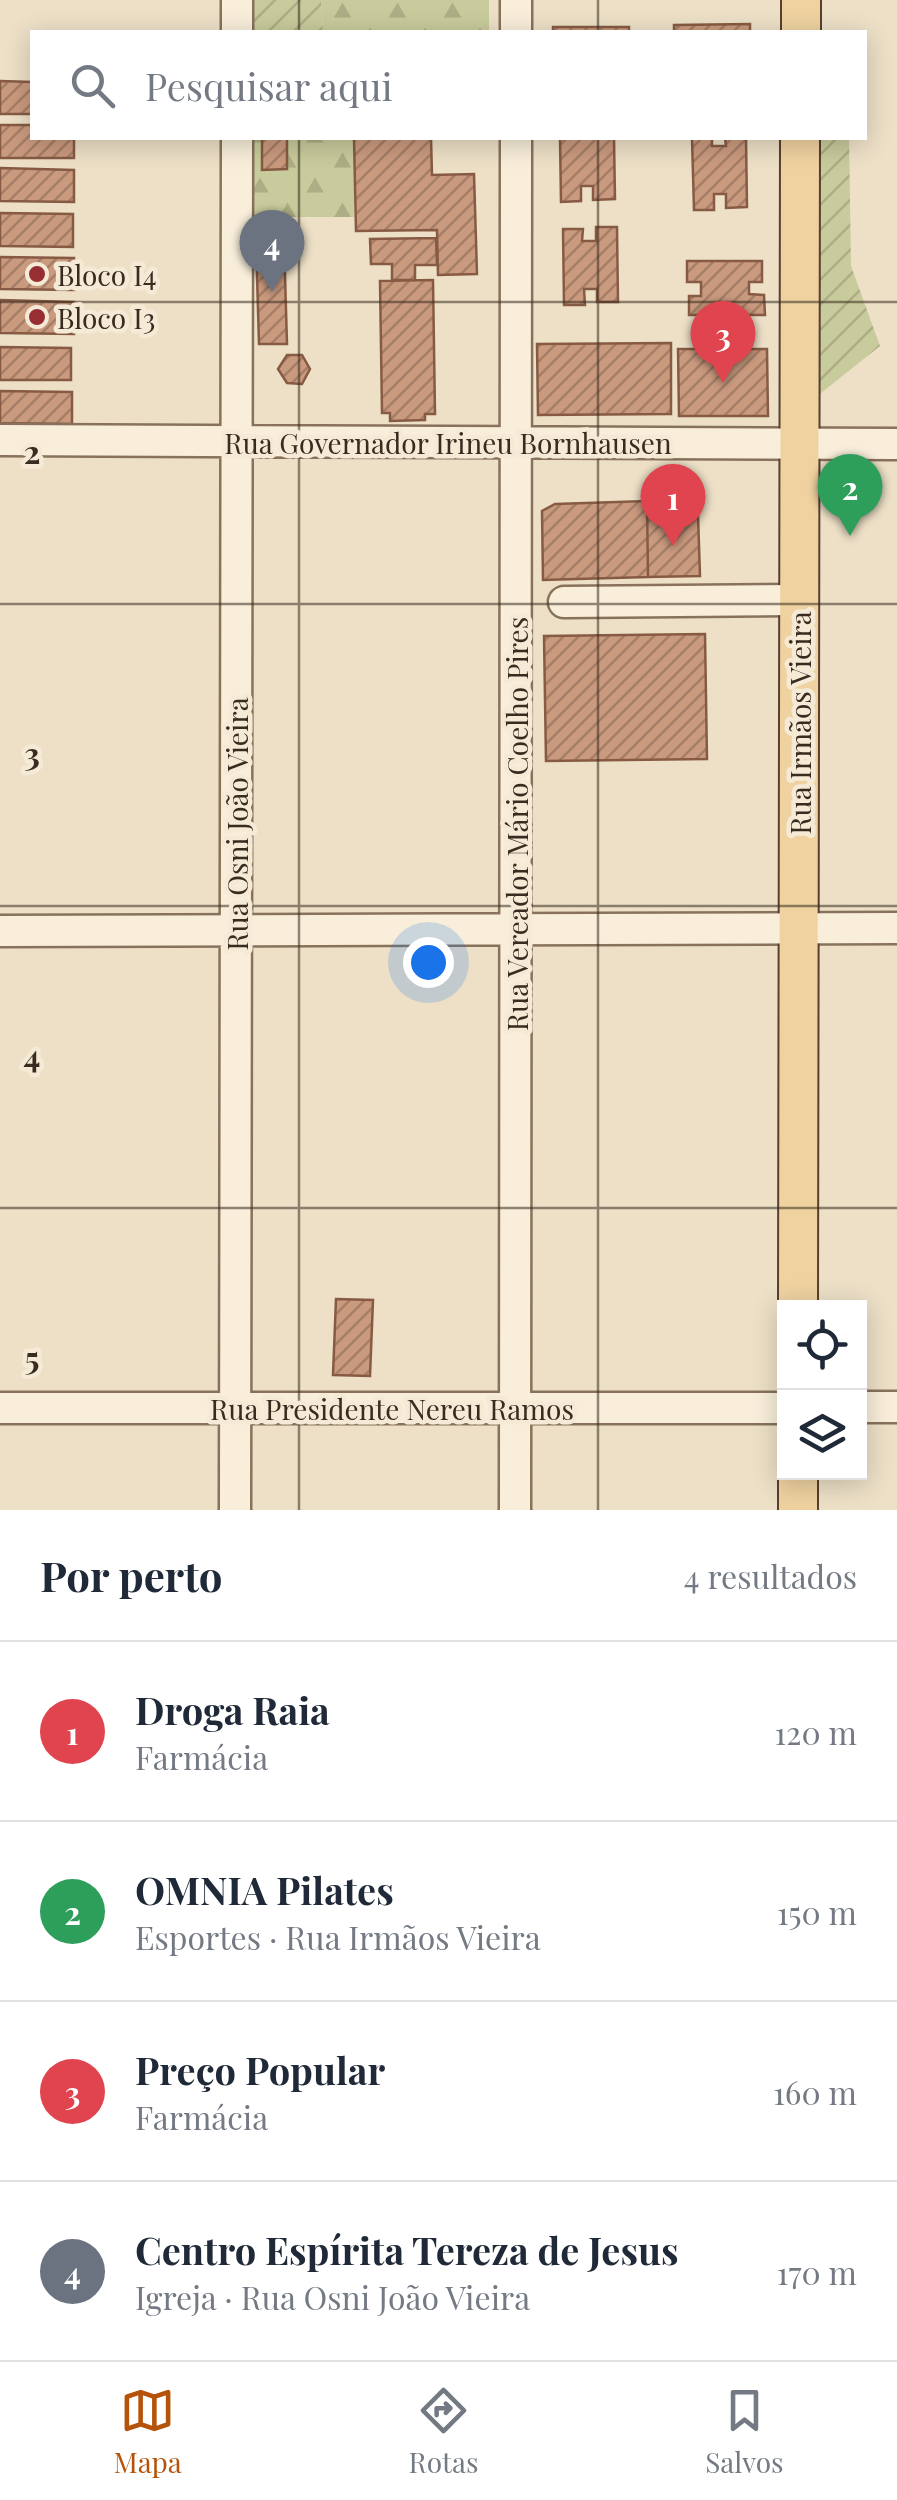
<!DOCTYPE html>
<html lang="pt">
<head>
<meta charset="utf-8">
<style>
	:root { --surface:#fff; --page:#f2f2f3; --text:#1f2937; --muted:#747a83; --line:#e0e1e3; --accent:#b45309 }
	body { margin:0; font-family:"Playfair Display",serif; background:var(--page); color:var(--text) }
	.controls { position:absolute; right:30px; bottom:30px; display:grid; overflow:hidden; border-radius:0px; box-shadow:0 5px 25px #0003 }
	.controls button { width:90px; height:90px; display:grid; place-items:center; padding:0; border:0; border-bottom:2px solid var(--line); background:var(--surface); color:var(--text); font:50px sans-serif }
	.you { position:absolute; left:428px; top:962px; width:35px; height:35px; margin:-25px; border:8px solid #fff; border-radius:50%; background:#1a73e8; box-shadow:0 0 0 15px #1a73e833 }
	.badge { display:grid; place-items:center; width:65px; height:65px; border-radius:50%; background:var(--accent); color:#fff; font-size:32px; font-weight:700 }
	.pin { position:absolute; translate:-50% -82px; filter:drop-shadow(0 2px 5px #0008) }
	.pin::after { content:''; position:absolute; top:52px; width:35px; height:30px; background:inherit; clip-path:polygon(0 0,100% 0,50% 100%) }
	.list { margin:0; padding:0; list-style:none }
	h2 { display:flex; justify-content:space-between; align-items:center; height:130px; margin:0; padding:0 40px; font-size:42px }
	h2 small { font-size:32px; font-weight:400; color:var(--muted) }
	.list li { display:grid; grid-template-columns:65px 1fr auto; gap:30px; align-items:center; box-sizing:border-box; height:180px; padding:0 40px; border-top:2px solid var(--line) }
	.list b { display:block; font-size:38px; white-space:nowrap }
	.list p { margin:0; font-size:32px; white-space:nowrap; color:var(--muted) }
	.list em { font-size:32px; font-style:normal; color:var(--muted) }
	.icon { flex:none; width:55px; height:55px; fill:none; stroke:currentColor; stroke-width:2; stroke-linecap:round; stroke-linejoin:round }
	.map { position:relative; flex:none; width:897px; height:1510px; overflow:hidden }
	.search { position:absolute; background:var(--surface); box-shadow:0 5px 25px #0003; left:30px; right:30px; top:30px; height:110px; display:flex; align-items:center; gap:25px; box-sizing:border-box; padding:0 35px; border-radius:0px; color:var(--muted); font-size:38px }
	.sheet { height:850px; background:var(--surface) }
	nav { display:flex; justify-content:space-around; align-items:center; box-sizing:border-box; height:140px; border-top:2px solid var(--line); background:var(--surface); font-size:28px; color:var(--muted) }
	nav a { display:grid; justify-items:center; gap:5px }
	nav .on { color:var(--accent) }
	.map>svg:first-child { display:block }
</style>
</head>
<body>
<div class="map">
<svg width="897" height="1510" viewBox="0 0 897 1510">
	<defs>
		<pattern id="forest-firs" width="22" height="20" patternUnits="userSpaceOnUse" patternTransform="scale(2.5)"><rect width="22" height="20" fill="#c8cb9b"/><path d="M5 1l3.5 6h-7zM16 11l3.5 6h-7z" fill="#adae85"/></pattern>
		<pattern id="garden-furrows" width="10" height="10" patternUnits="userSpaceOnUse" patternTransform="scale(2.5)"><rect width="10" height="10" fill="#c8cb9b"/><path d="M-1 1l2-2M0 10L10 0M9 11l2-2" fill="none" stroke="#adae85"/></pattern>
		<pattern id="building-hatch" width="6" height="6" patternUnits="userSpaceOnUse" patternTransform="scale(2.5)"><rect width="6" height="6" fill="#ca9a7e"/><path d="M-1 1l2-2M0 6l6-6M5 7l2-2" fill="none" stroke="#a57e67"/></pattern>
	</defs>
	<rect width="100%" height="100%" fill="#ede0c7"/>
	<path fill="url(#forest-firs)" d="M321,0H489V32H323Z
		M244,138H354V217H244Z"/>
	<path fill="url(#garden-furrows)" d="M248,0H321L323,32H246Z
		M806,138H849L851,266L880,346L806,405Z"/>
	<path fill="url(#building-hatch)" stroke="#875b43" stroke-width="2.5" d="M750,24V32H674V25Z
		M553,27H629V32H553Z
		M0,81L32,82V114H0Z
		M0,125H32V138H74V158H0Z
		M262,138H287V169L262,170Z
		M354,138H431L432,175L474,174L477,274L438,275L437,230L356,231Z
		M560,138H614L615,199L593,200V186H581V201L561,202Z
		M692,138H712V146H726L725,138H746L747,207L726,208V194H714V210H694Z
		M0,168L74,170V202L0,201Z
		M0,213L73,214V247L0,246Z
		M596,227H617L618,302H597V289H584L585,305H564L563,229H583L582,241H596Z
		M436,238L437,265H415V280H392V264H371L370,239Z
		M256,241H284L287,344H259Z
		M0,257L74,258V290L0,289Z
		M687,261H762V282H749V294L764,295L765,315H689V296H701V282H687Z
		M433,280L435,414H425V420L390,421V413H382L380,281Z
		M0,300L74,302V334L0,333Z
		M671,343V414L538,415L537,344Z
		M0,347L71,348V380H0Z
		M678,349H767L768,416H679Z
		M287,355H302L310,369L302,384L287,383L278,369Z
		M0,391L72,392V424L0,423Z
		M686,500L698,515L700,576L648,577L647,501Z
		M647,501L648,577L543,580L542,511L555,504Z
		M705,634L707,759L546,761L544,636Z
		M336,1299L373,1300L370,1376L333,1375Z"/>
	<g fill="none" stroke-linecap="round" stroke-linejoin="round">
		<g stroke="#88725c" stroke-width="35">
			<path id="minor" d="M237,32V0
				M516,32V0
				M0,440L897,444
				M564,602L799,600
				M0,931L897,928
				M860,1407H897
				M0,1408H784
				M235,1510L237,138
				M515,1510L516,138"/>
		</g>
		<g stroke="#564030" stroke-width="42">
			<path id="major" d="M801,32V0
				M798,1308L800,138
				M798,1510V1472"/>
		</g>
		<use href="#minor" stroke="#f8eeda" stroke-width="30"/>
		<use href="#major" stroke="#efd2a0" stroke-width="38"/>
	</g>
	<path fill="none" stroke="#392b20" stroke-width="2.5" stroke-opacity="0.55" d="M299,0V32M598,0V32M299,138V1510M598,138V1510M0,302H897M0,604H897M0,906H897M0,1208H897"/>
	<g fill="#962e34" stroke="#f5ead6" stroke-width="4">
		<circle cx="37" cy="274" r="10"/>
		<circle cx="37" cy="317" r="10"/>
	</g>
	<g text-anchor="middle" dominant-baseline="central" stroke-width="9" stroke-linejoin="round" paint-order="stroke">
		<g font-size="28" fill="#392b20" stroke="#f5ead6" text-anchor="start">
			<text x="57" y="274">Bloco I4</text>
			<text x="57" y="317">Bloco I3</text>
		</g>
		<g font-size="28" fill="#392b20" stroke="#f5ead6">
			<text x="448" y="442">Rua Governador Irineu Bornhausen</text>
			<text transform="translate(799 723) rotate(-90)">Rua Irmãos Vieira</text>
			<text transform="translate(236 824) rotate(-90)">Rua Osni João Vieira</text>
			<text transform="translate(516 824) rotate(-90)">Rua Vereador Mário Coelho Pires</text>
			<text x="392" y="1408">Rua Presidente Nereu Ramos</text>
		</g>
	</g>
	<g font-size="32" text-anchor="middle" font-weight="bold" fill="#392b20" stroke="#f5ead6" stroke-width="9" stroke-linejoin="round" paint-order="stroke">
		<text x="32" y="464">2</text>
		<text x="32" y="766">3</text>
		<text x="32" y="1068">4</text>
		<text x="32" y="1370">5</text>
	</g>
</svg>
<div class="controls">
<button><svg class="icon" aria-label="locate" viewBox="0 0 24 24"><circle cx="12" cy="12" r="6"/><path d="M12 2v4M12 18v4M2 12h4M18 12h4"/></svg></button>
<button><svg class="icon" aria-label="layers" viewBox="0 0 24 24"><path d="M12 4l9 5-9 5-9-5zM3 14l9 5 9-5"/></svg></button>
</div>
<div class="you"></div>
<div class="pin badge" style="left:673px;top:546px;background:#e0444e">1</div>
<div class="pin badge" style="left:850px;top:536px;background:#2e9e5b">2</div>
<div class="pin badge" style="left:723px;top:383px;background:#e0444e">3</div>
<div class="pin badge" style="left:272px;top:292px;background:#6b7280">4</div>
<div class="search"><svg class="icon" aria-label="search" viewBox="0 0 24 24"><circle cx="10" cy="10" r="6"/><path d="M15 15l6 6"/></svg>Pesquisar aqui</div>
</div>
<section class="sheet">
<h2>Por perto<small>4 resultados</small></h2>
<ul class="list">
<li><span class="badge" style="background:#e0444e">1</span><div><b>Droga Raia</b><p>Farmácia</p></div><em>120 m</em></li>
<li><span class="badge" style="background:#2e9e5b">2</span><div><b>OMNIA Pilates</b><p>Esportes · Rua Irmãos Vieira</p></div><em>150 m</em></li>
<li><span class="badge" style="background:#e0444e">3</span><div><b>Preço Popular</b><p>Farmácia</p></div><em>160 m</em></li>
<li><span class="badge" style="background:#6b7280">4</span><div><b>Centro Espírita Tereza de Jesus</b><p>Igreja · Rua Osni João Vieira</p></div><em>170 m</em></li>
</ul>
</section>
<nav>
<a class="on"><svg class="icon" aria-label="map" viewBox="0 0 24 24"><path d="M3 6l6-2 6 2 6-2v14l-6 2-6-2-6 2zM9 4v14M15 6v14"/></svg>Mapa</a>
<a><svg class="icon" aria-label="directions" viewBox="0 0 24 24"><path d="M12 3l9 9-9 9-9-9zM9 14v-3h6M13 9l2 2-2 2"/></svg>Rotas</a>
<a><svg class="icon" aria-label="saved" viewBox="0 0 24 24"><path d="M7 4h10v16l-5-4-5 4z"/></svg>Salvos</a>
</nav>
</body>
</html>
